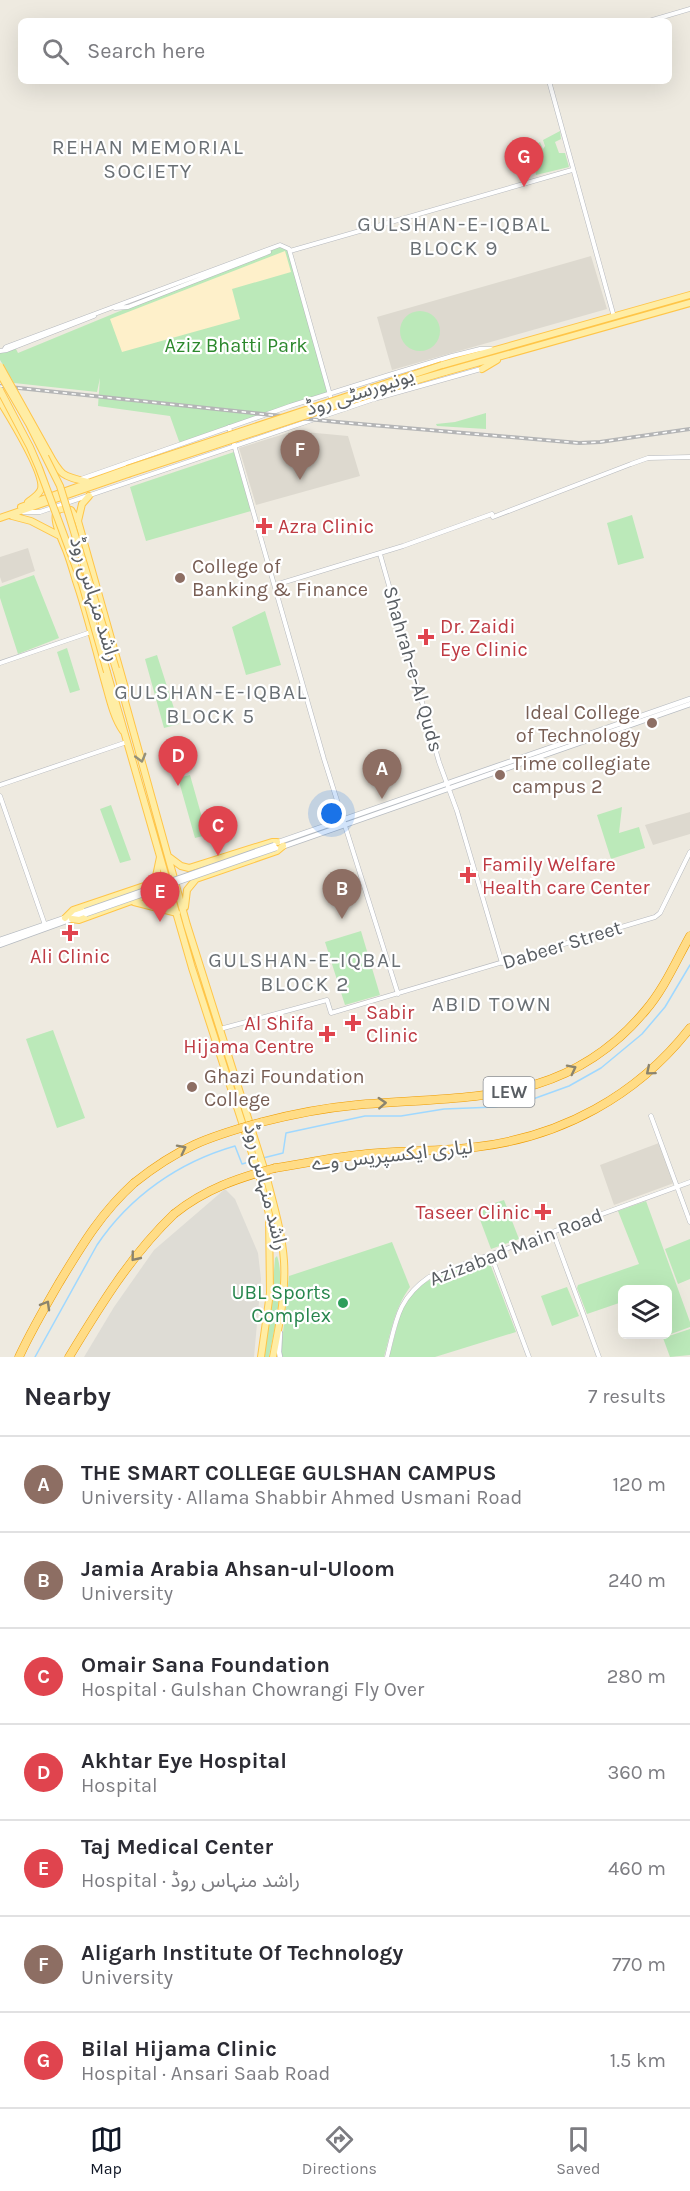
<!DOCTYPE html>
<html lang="en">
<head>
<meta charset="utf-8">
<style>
	:root { --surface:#fff; --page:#f7f7f7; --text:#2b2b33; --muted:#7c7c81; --line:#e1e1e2; --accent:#111827 }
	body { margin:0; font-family:Karla,"Noto Sans Arabic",sans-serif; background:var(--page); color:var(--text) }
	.controls { position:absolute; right:18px; bottom:18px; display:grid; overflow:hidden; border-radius:9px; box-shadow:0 6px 24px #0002 }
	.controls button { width:54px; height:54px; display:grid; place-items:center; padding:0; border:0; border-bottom:2px solid var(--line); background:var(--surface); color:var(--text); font:30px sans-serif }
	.you { position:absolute; left:332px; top:814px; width:21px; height:21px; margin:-15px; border:4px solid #fff; border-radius:50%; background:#1a73e8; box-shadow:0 0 0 9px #1a73e833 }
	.badge { display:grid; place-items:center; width:39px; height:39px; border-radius:50%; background:var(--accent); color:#fff; font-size:20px; font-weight:700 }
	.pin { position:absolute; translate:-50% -50px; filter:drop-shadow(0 2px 3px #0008) }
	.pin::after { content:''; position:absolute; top:32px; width:21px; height:18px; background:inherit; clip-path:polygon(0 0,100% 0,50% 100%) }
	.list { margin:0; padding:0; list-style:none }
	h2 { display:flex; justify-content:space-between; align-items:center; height:78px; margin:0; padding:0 24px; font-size:26px }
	h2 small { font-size:20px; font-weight:400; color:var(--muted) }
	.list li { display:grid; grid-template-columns:39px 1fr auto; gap:18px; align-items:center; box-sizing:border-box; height:96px; padding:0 24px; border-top:2px solid var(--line) }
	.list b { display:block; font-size:22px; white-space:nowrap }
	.list p { margin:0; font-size:20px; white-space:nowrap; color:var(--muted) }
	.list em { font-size:20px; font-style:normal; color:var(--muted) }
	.icon { flex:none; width:33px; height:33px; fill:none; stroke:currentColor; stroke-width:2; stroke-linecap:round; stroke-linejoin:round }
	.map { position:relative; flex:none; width:690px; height:1357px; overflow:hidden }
	.search { position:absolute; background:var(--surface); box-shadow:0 6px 24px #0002; left:18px; right:18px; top:18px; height:66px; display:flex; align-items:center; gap:15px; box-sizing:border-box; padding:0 21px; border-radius:9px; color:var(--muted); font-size:22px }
	.sheet { height:750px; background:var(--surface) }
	nav { display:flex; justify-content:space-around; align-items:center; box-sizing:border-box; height:84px; border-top:2px solid var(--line); background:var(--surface); font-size:16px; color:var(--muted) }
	nav a { display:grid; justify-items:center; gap:3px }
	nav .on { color:var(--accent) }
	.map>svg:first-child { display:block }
</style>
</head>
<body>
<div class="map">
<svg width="690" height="1357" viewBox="0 0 690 1357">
	<rect width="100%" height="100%" fill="#eeeae0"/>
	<path fill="#dedcd5" d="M225,1189L235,1199L258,1253L261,1279L254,1357H84L114,1307L154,1250Z"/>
	<path fill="#ddd9cf" d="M591,256L607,309L392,370L377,317Z
		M294,431L348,436L360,476L256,505L239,448Z
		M28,548L35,571L2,583L0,577V557Z
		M690,812V834L653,845L645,825Z
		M659,1143L674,1183L614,1205L600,1165Z"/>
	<path fill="#bbe9b9" d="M560,131L561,139L555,142L559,153H565L569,167L536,175L530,148L540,142L543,149L545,146L543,140Z
		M280,245L290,251L329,393L180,444L170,416L98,406L100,378L97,392L14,383L0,360V353L15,347L18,353Z
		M400 331a20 20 0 1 1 40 0a20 20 0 1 1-40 0Z
		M486,413V429L437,426L436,424L455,422Z
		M234,452L251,511L146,541L130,487Z
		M632,515L644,558L618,565L607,523Z
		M34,575L59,638L18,654L0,598V587Z
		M265,611L281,665L246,675L232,627Z
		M67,648L80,690L70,693L57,652Z
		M157,655L179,724L164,728L145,659Z
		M190,775L207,835L195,838L178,778Z
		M111,805L131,860L120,863L100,809Z
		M622,807L619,833L639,827L645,848L611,859L597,815Z
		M361,931L380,995L345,1005L325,942Z
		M53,1030L85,1118L57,1128L26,1039Z
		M504,1200L519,1239L491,1249L476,1209Z
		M646,1201L690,1322V1327L663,1337L662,1335L668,1334V1290H622V1302L587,1314L577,1288L578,1285L639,1264L618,1211Z
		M690,1239V1279L678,1284L665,1249Z
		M392,1242L410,1287C394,1309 391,1332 384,1357H283L281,1352L289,1276Z
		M277,1256C286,1280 274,1331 269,1357H263L272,1295L275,1258Z
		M489,1261L516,1332L435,1357H389C394,1341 397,1323 403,1308C415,1275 460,1270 489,1261Z
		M567,1287L579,1316L552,1326L541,1296Z
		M690,1329V1355L670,1357L663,1338Z"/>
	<path fill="#fef0ca" d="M285,251L291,272L232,289L240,319L122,352L110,319Z"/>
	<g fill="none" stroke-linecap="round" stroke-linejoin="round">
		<path stroke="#9fd8ff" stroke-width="1.5" d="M263,1158L283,1153L286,1133L365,1116H401L444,1109L495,1107L533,1099L569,1086L601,1068L642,1034L665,1007L690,965
			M35,1357L97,1245C130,1196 179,1162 235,1146L242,1164L253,1161"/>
		<g stroke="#b6b9be" stroke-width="5">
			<path id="tertiary" d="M649,21L690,9
				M549,81L614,317
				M290,251L572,170
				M115,308L128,307L269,252
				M4,350L6,347L280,245L289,249L332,402
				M0,351L7,350L94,316
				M229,427L324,759L398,994
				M81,479L290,406L389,375L452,356L480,349H491
				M23,512H40L374,399L481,369
				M493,517L631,464L648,458L690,457
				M380,554L439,762L457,811L502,963
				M275,585L403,546L492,514
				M0,663L91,632
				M0,785L127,742
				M0,796L45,925
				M220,1029L327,1000L331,1013L655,917L660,913L690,852
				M651,1116L690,1222
				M553,1232L599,1357
				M491,1255L529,1357
				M387,1357C396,1322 397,1299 429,1277L690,1182"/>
		</g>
		<g stroke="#b6bbc1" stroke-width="6">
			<path id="secondary" d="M276,843L690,699
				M282,847L690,704
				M0,940L85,911
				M0,945L86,914
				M280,1333L279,1352L280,1357"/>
		</g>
		<g stroke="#ffc548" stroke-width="8">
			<path id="primary" d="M442,365L690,295
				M482,369L497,360
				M445,372L690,303
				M0,401C9,416 45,473 41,489C39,495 33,498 28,502
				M48,452C61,476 62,476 88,482
				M21,507L127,469
				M12,516L31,521L58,535
				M0,518L128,474
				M78,521L82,504L89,496
				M116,669L187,925L266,1175C273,1203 282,1232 284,1261C286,1293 279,1326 273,1357
				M107,672L192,968L259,1175L269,1214L270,1293L261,1357
				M123,731C113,717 109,696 104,679C95,647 87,613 76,581C73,571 70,560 66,550C62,540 42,501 71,510L78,521L125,688V695
				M169,857L181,866L189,868L272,842H277
				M134,902L177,913
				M185,907L187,890L196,879L277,851L283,846
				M65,918L73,910L147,885L156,876L160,857
				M72,919L79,920L148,895L162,897L173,908"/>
		</g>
		<g stroke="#ee9b00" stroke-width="9">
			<path id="motorway" d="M262,1122C293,1114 324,1108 356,1105C468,1095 565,1107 645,1011C664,989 676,961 690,936
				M275,1168C302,1164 330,1158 357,1155C396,1150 436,1152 476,1147C561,1137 637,1096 690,1028
				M19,1357C31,1331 45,1307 59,1283C82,1245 101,1213 134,1183
				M69,1357C100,1306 131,1255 174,1214"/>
		</g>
		<use href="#tertiary" stroke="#fff" stroke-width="4"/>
		<use href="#secondary" stroke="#fff" stroke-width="4.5"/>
		<use href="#primary" stroke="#ffeda4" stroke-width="6"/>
		<use href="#motorway" stroke="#ffdc86" stroke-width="8"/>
		<g stroke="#b4b5b6" stroke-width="4">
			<path id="rail" d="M0,386L337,422L579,443L600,442L690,429"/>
		</g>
		<use href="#rail" stroke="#fff" stroke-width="1.5" stroke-dasharray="4.5" stroke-linecap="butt"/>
		<g stroke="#b6bbc1" stroke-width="6" stroke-linecap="butt">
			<path id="secondary-bridge" d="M85,911L274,845
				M86,914L276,848"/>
		</g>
		<g stroke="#ffc548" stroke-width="8" stroke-linecap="butt">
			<path id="primary-bridge" d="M0,366L48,452
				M0,374L29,424L60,486L116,669
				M0,390L30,447L39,468L82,584L107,672
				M127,469L442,365
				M128,474L380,391L445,372"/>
		</g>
		<g stroke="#ee9b00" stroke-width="9" stroke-linecap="butt">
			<path id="motorway-bridge" d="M134,1183C179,1147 208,1137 262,1122
				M174,1214C205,1189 238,1178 275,1168"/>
		</g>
		<use href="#secondary-bridge" stroke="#fff" stroke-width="4.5"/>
		<use href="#primary-bridge" stroke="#ffeda4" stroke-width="6"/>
		<use href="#motorway-bridge" stroke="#ffdc86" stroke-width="8"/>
	</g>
	<defs><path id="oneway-chevron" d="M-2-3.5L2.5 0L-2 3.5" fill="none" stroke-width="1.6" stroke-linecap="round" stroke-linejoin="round" transform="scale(1.5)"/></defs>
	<use stroke="#93907a" href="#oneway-chevron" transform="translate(141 758) rotate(75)"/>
	<g stroke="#8b846e">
		<use href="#oneway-chevron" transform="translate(572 1069) rotate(-27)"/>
		<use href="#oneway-chevron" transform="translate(650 1071) rotate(140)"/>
		<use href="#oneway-chevron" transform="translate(382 1103) rotate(-3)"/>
		<use href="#oneway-chevron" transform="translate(182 1149) rotate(-27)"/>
		<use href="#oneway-chevron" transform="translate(135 1257) rotate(129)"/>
		<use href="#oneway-chevron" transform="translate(46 1305) rotate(-60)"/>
	</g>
	<g fill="#e0444e" stroke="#fff" stroke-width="2">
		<path d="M261 517h6v6h6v6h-6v6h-6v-6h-6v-6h6z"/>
		<path d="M423 628h6v6h6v6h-6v6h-6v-6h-6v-6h6z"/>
		<path d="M465 866h6v6h6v6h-6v6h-6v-6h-6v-6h6z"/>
		<path d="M67 924h6v6h6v6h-6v6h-6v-6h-6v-6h6z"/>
		<path d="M350 1014h6v6h6v6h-6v6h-6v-6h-6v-6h6z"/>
		<path d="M324 1025h6v6h6v6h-6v6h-6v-6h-6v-6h6z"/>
		<path d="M540 1203h6v6h6v6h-6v6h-6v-6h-6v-6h6z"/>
	</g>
	<g fill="#8d6e63" stroke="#fff" stroke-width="2">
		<circle cx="180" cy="578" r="6"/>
		<circle cx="652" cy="723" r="6"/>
		<circle cx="500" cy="775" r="6"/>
		<circle cx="192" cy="1087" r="6"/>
	</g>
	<circle fill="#2e9e5b" stroke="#fff" stroke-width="2" cx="343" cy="1303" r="6"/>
	<g text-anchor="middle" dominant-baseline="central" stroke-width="4.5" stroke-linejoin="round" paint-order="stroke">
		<rect fill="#fff" stroke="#8b8e92" stroke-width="1.5" x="483.5" y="1077" width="51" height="30" rx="4.5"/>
		<g font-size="18" font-weight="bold" fill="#595e63">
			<text x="509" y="1092">LEW</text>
		</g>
		<g font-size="20" fill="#2c882d" stroke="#fff">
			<text x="236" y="345">Aziz Bhatti Park</text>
		</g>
		<g font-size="20" fill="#595e63" stroke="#fff">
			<text transform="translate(360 392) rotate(-18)">یونیورسٹی روڈ</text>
			<text transform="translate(95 599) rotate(73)">راشد منہاس روڈ</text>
			<text transform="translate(413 669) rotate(74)">Shahrah-e-Al Quds</text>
			<text transform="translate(562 945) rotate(-17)">Dabeer Street</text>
			<text transform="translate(392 1155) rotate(-6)">لیاری ایکسپریس وے</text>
			<text transform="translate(266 1187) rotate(76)">راشد منہاس روڈ</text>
			<text transform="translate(516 1247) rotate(-21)">Azizabad Main Road</text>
		</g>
		<g font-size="20" fill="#be3a42" stroke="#fff" text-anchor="start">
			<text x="278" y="526">Azra Clinic</text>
			<text x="440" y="626">Dr. Zaidi<tspan x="440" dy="23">Eye Clinic</tspan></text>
			<text x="482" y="864">Family Welfare<tspan x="482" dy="23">Health care Center</tspan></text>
			<text x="70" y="956" text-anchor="middle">Ali Clinic</text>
			<text x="366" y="1012">Sabir<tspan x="366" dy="23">Clinic</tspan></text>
			<text x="314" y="1023" text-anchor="end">Al Shifa<tspan x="314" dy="23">Hijama Centre</tspan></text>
			<text x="530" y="1212" text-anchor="end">Taseer Clinic</text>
		</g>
		<g font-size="20" fill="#785e54" stroke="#fff" text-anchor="start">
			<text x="192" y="566">College of<tspan x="192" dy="23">Banking &amp; Finance</tspan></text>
			<text x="640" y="712" text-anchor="end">Ideal College<tspan x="640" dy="23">of Technology</tspan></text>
			<text x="512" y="763">Time collegiate<tspan x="512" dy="23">campus 2</tspan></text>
			<text x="204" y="1076">Ghazi Foundation<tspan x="204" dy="23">College</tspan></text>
		</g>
		<g font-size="20" fill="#27864d" stroke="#fff" text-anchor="end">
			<text x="331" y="1292">UBL Sports<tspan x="331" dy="23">Complex</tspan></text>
		</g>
		<g font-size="21" letter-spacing="1.5" fill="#6a7075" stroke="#fff">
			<text x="148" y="147">REHAN MEMORIAL<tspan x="148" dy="24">SOCIETY</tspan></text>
			<text x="454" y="224">GULSHAN-E-IQBAL<tspan x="454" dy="24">BLOCK 9</tspan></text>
			<text x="211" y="692">GULSHAN-E-IQBAL<tspan x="211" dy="24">BLOCK 5</tspan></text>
			<text x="305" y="960">GULSHAN-E-IQBAL<tspan x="305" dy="24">BLOCK 2</tspan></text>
			<text x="492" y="1004">ABID TOWN</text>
		</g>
	</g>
</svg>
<div class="controls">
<button><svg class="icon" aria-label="layers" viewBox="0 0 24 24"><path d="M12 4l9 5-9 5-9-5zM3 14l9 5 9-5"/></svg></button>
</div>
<div class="you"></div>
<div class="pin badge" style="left:382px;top:799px;background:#8d6e63">A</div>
<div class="pin badge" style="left:342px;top:919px;background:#8d6e63">B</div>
<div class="pin badge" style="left:218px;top:856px;background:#e0444e">C</div>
<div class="pin badge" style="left:178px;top:786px;background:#e0444e">D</div>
<div class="pin badge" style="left:160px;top:922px;background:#e0444e">E</div>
<div class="pin badge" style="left:300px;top:480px;background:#8d6e63">F</div>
<div class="pin badge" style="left:524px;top:187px;background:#e0444e">G</div>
<div class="search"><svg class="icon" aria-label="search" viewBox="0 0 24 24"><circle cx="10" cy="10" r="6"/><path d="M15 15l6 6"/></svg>Search here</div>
</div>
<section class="sheet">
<h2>Nearby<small>7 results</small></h2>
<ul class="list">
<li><span class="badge" style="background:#8d6e63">A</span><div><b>THE SMART COLLEGE GULSHAN CAMPUS</b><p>University · Allama Shabbir Ahmed Usmani Road</p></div><em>120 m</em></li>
<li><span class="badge" style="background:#8d6e63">B</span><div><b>Jamia Arabia Ahsan-ul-Uloom</b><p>University</p></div><em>240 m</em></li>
<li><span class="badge" style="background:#e0444e">C</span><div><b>Omair Sana Foundation</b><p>Hospital · Gulshan Chowrangi Fly Over</p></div><em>280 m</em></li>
<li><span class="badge" style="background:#e0444e">D</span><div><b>Akhtar Eye Hospital</b><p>Hospital</p></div><em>360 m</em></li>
<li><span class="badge" style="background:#e0444e">E</span><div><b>Taj Medical Center</b><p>Hospital · راشد منہاس روڈ</p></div><em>460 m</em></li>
<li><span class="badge" style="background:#8d6e63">F</span><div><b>Aligarh Institute Of Technology</b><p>University</p></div><em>770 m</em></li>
<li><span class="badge" style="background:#e0444e">G</span><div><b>Bilal Hijama Clinic</b><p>Hospital · Ansari Saab Road</p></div><em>1.5 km</em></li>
</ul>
</section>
<nav>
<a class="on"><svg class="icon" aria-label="map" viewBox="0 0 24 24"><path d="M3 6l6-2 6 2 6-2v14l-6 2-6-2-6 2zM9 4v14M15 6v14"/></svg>Map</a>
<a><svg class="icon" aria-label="directions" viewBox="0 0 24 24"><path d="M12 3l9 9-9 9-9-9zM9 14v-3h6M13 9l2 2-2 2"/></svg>Directions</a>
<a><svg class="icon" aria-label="saved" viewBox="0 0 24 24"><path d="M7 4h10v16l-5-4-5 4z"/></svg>Saved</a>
</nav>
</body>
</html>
